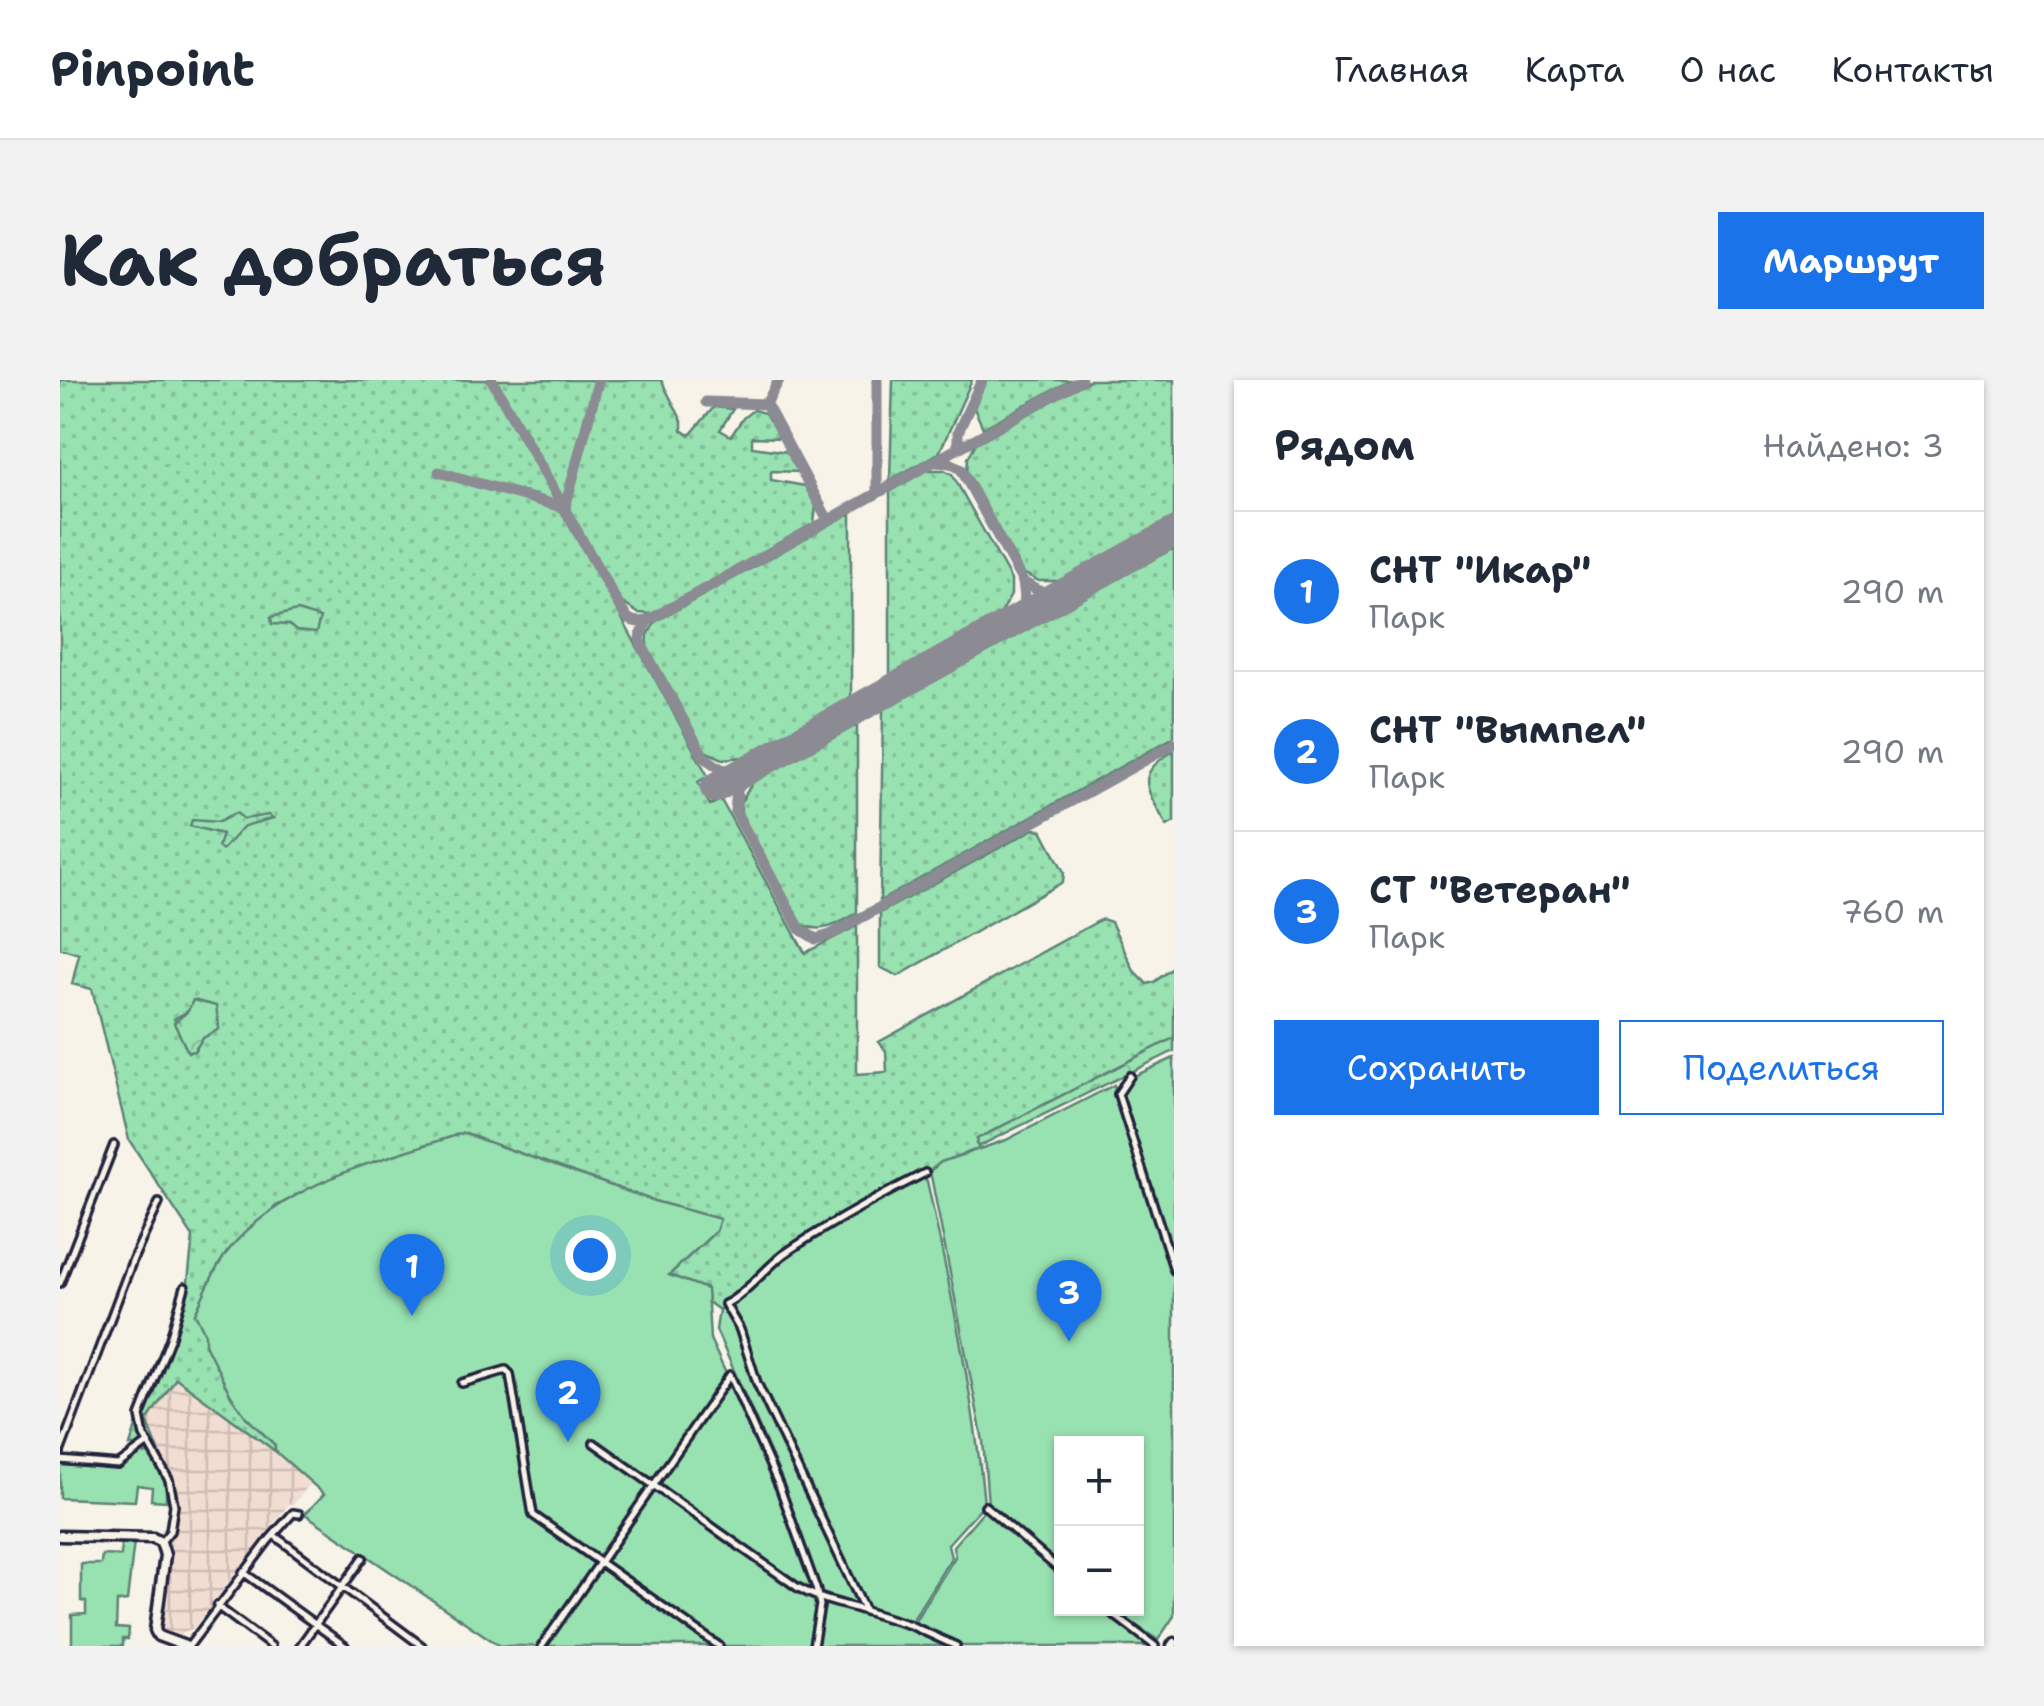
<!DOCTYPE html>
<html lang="ru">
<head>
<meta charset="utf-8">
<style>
	:root { --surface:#fff; --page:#f2f2f3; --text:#1f2937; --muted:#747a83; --line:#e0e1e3; --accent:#1a73e8 }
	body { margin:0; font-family:"Shantell Sans",sans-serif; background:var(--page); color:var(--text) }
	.controls { position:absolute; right:30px; bottom:30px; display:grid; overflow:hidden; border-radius:0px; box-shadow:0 2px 8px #0004 }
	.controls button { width:90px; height:90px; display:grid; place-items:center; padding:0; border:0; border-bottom:2px solid var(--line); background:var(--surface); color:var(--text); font:50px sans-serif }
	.you { position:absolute; left:530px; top:875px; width:35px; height:35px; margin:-25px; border:8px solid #fff; border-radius:50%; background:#1a73e8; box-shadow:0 0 0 15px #1a73e833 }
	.badge { display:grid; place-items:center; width:65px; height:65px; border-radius:50%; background:var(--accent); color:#fff; font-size:32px; font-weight:700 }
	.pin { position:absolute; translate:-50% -82px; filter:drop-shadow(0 2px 5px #0008) }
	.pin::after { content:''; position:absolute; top:52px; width:35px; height:30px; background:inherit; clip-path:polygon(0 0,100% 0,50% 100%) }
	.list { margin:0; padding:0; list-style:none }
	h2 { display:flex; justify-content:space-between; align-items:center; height:130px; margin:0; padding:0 40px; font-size:42px }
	h2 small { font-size:32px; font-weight:400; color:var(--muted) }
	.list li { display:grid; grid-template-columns:65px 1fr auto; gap:30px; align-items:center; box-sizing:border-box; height:160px; padding:0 40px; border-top:2px solid var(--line) }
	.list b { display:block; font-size:38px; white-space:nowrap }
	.list p { margin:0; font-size:32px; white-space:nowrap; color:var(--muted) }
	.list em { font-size:32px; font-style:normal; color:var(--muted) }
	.actions { display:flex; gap:20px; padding:30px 40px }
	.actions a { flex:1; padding:22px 0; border:2px solid var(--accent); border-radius:0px; text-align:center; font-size:35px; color:var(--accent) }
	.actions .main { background:var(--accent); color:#fff }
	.map { position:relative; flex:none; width:1114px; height:1266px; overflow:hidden; border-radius:0px }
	header { display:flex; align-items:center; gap:60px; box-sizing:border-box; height:140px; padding:0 50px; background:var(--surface); border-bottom:2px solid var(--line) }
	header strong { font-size:48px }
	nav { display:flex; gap:55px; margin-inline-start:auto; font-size:35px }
	.intro { display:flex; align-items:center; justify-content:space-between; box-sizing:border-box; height:240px; padding:0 60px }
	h1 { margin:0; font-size:70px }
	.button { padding:25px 45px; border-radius:0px; background:var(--accent); color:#fff; font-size:35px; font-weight:700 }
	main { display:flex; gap:60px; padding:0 60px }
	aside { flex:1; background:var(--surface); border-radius:0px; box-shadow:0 2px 8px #0004 }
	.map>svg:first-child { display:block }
</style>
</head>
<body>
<header>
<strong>Pinpoint</strong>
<nav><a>Главная</a><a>Карта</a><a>О нас</a><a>Контакты</a></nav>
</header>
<div class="intro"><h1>Как добраться</h1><a class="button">Маршрут</a></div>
<main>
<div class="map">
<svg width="1114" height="1266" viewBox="0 0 1114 1266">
	<defs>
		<pattern id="industrial-grid" width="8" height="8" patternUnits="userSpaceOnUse" patternTransform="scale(2.5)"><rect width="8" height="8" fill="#f1ddd2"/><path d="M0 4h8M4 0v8" fill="none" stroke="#cebdb5"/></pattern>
		<pattern id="grass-dots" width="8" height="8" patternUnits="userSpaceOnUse" patternTransform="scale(2.5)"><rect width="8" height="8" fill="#98e1b1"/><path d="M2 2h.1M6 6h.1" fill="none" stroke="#83c199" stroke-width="1.8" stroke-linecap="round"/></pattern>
		<pattern id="forest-crowns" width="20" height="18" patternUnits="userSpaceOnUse" patternTransform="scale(2.5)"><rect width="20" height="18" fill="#98e1b1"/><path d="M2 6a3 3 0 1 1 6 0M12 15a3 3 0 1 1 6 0" fill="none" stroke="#83c199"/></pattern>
	</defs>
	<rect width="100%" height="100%" fill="#f7f3e8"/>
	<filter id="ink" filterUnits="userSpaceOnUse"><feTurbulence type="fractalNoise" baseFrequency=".01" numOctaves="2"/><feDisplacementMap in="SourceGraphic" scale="20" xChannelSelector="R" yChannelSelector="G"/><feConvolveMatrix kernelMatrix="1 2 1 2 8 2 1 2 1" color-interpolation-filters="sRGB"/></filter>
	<g filter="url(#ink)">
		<path fill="url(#industrial-grid)" d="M116,998L215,1071L251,1102L233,1125L230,1123L133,1249L125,1251L116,1262L94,1248L117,1126L111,1111L113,1105L87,1041Z"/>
		<path fill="url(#grass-dots)" stroke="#5d8276" stroke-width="2.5" fill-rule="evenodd" d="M0,0H601L622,41V50L630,55L654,27L673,29L660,50L671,56L683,38L693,30L705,33L720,58L692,57V67L727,72L738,92L711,91V100L745,106L756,126L754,143L592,234L578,233L561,222L555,226L648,396L638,402L650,425L661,420L745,573L797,546V694L827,692L826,671L819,662L1042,539L1051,542L1074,591L1087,604L1094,602L1114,587V658L917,759L918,769L881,782L862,797L779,840L770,850L723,878L659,930L648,922L646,909L609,895L656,851L659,839L594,821L403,753L271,799L216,826L167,872L186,1037L215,1065V1071L116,998L87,1041L104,1083L96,1074L85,1073L84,1065L70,1066L88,1006L120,939L127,910L133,857L69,760L32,609L12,604L19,574L0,568ZM128,631L158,638L159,649L143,658L134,671L114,639Z
			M833,0H912L879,73L830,100Z
			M926,0H1011L923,48L914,28Z
			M1030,0H1114V137L1000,201H979L963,193L907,93L908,78L916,63Z
			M866,90H884L892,94L951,200V215L940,235L830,296V112Z
			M791,133V317L683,377L663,379L642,370L587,271L588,255L595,242Z
			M1114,168V357L820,521L823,330Z
			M797,345V533C777,544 765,554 742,545L682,439L680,423L693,402Z
			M1114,371V442L1107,446C1088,410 1071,395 1114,371Z
			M974,449L982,450L1004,492L1003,502L838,596L820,587V533Z"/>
		<path fill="url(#forest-crowns)" stroke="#5d8276" stroke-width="2.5" d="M237,231L260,238L256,253L236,251L229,245L212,244L211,237Z
			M176,433L184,439L208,435L213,438L184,446L162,470L158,467L162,454L130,446L132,440L159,442Z
			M133,620L156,626L159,649L143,658L134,671L128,672L114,643L128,631Z
			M1114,658V671L919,766L916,764L917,759Z"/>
		<path fill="#98e1b1" stroke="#5d8276" stroke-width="2.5" d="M1114,678V875L1059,703Z
			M1054,705L1114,891V1236L1098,1260L1052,1229L1076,1228V1064H1002L1001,1188L928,1124L923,1061L870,791L881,782L946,760Z
			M403,753L594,821L660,839L656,851L609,895L647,909L650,959L716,1102L754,1208L757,1222L750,1266H440L245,1134L264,1114L215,1071V1065L186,1037L171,1016L145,964V954L135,933C145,913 154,888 168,871C224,801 322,780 403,753Z
			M862,797L867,801C890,908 914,1015 924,1124L888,1164L891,1178L851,1242L761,1213L721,1097L656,950L659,930L723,878L770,850L779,840Z
			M79,1074L94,1075L106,1100V1121L91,1120L92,1107L77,1105L75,1121L0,1118V1082L50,1089Z
			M926,1128L1001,1193L1002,1228L1044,1229L1089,1266H757L766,1220L851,1247L895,1177L893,1166Z
			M61,1162H74L67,1221L57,1222L56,1248L69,1249L68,1259H63V1266H12V1235L26,1234V1222L21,1221V1184H41L42,1175L61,1176Z"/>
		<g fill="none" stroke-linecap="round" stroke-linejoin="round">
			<path stroke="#8c8a92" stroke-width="11" d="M432,0L558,224C567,239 570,244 587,241L1021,0
				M646,22L706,24L768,140
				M706,24L719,0
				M898,68V52L922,0
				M876,82L890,83L901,89L963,202L965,218L958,239
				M379,92L505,128L538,2
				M817,113V0
				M963,202L994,219
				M587,241L580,258L582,266L644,377L661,389L681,393
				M694,386L677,410L675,431L740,549L756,559L770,555L1114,364"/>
			<path stroke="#8c8a92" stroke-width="30" d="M655,408L1114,152"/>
			<g stroke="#22223b" stroke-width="12">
				<path id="street" d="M1070,696L1058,714L1114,890
					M865,793C816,818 769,843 724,874C708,886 680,919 665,924L680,950L697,1003L805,1231L850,1245L896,1266
					M0,903L54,765
					M402,1003L446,990L450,994L473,1135L659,1266
					M534,1063L737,1207C759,1220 780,1223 805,1231
					M0,1072L73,879L99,823
					M0,1080L58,1085L87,1064
					M925,1126L1002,1192
					M215,1156L362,1266
					M101,1162L110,1151L114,1125L109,1100L84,1056L80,1036L110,959L125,907
					M183,1192L285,1266
					M157,1226L211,1266
					M1045,1228L1095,1266
					M129,1266L209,1160L233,1133L239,1134
					M240,1266L303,1178
					M482,1266L670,995L720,1108L756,1208L760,1225L753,1266"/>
			</g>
			<g stroke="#22223b" stroke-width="15">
				<path id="secondary" d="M0,1156L93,1158L101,1162L105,1175L95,1250L98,1256L125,1266
					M1112,1266L1114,1263"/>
			</g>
			<use href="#street" stroke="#f7f3e8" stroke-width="5"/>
			<use href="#secondary" stroke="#f7f3e8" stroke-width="8"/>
		</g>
	</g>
</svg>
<div class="controls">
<button>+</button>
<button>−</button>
</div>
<div class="you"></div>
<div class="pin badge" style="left:352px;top:936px">1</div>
<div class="pin badge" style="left:508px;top:1062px">2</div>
<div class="pin badge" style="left:1009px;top:962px">3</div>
</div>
<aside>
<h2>Рядом<small>Найдено: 3</small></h2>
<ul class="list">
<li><span class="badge">1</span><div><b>СНТ &quot;Икар&quot;</b><p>Парк</p></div><em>290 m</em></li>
<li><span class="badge">2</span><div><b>СНТ &quot;Вымпел&quot;</b><p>Парк</p></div><em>290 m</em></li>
<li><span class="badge">3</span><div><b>СТ &quot;Ветеран&quot;</b><p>Парк</p></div><em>760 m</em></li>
</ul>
<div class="actions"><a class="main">Сохранить</a><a>Поделиться</a></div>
</aside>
</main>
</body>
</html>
